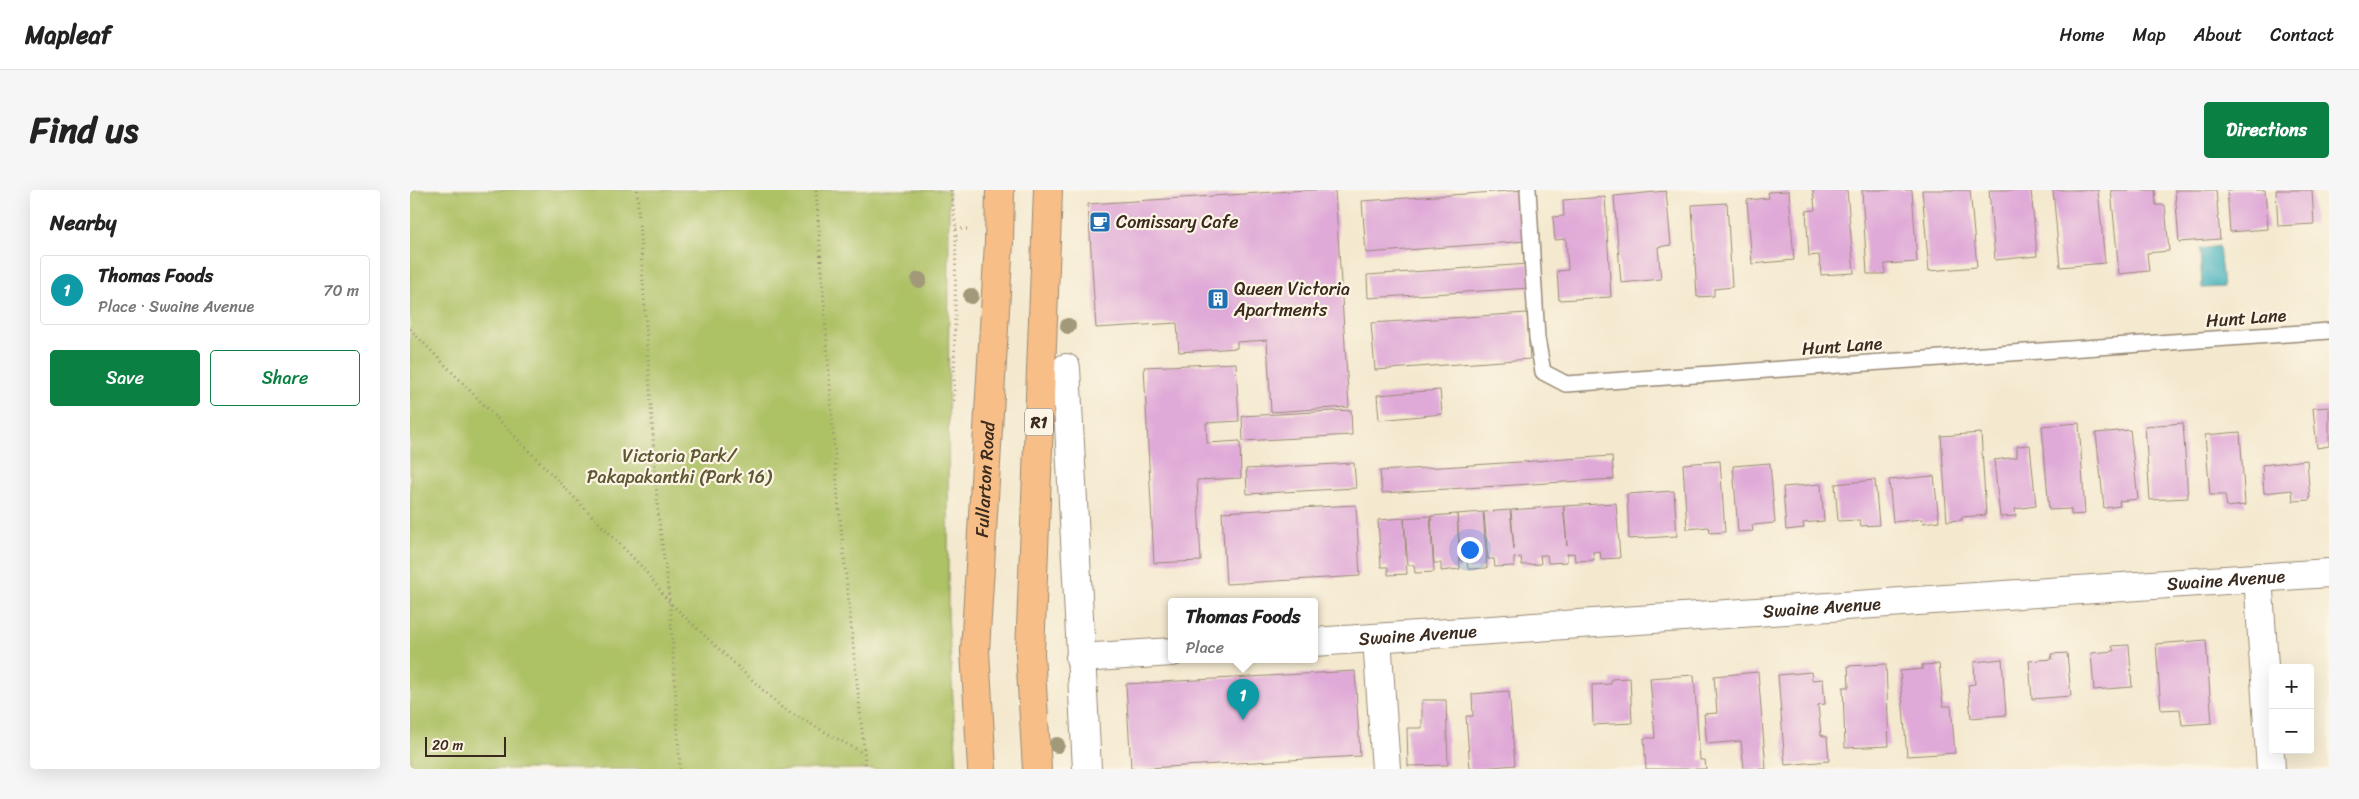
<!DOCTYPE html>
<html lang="en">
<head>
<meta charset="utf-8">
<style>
	:root { --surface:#fff; --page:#f6f6f6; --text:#222; --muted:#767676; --line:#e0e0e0; --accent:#0b8043 }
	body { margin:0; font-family:Sriracha,sans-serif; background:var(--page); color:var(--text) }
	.controls { position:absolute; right:15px; bottom:15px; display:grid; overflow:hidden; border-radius:5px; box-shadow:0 5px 20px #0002 }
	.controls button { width:45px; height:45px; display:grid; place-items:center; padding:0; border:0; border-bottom:1px solid var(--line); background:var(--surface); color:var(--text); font:25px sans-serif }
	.scale { position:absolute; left:15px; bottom:12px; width:81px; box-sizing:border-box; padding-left:5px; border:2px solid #3b2a1e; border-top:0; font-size:14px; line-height:18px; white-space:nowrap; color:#3b2a1e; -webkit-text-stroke:4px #fcf5e5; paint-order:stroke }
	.you { position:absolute; left:1059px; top:359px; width:18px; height:18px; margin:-12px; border:4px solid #fff; border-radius:50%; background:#1a73e8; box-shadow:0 0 0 8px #1a73e833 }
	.badge { display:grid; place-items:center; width:32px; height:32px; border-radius:50%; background:var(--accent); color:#fff; font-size:16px; font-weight:700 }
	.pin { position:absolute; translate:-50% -41px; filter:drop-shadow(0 1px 2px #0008) }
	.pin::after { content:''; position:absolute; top:26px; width:18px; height:15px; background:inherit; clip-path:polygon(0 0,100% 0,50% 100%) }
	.popup { position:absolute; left:758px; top:408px; width:150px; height:65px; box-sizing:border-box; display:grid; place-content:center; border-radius:5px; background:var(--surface); filter:drop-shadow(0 1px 4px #0005); font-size:16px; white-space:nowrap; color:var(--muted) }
	.popup b { font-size:19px; color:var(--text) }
	.popup::after { content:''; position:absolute; left:50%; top:100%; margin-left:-10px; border:10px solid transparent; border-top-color:var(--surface) }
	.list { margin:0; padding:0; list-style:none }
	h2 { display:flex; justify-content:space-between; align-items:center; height:65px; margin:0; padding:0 20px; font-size:21px }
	h2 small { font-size:16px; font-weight:400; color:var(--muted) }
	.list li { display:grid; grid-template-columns:32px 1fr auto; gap:15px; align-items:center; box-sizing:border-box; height:70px; margin:0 10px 10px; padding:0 10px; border:1px solid var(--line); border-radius:5px }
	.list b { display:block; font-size:19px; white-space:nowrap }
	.list p { margin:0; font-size:16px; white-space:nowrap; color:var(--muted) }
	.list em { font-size:16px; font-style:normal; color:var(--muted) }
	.actions { display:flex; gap:10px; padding:15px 20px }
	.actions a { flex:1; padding:11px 0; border:1px solid var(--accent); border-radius:5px; text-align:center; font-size:18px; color:var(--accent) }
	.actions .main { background:var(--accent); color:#fff }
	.map { position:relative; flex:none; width:1919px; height:579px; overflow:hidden; border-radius:5px }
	header { display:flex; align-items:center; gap:30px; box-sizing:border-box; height:70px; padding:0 25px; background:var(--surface); border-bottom:1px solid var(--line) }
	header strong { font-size:24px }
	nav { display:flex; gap:28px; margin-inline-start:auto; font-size:18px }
	.intro { display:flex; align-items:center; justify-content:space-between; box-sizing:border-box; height:120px; padding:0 30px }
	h1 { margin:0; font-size:35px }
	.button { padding:12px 22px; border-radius:5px; background:var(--accent); color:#fff; font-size:18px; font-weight:700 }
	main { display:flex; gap:30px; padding:0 30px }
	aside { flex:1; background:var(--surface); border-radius:5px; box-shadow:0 5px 20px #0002 }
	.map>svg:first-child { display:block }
</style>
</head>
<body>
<header>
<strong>Mapleaf</strong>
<nav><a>Home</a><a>Map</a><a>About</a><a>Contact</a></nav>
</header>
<div class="intro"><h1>Find us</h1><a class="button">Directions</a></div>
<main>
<aside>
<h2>Nearby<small></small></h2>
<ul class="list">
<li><span class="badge" style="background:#0f9aa8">1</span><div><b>Thomas Foods</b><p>Place · Swaine Avenue</p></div><em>70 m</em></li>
</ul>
<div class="actions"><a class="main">Save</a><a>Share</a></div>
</aside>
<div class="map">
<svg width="1919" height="579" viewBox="0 0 1919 579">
	<rect width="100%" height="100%" fill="#fcf5e5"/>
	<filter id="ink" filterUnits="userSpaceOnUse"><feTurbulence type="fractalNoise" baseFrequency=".02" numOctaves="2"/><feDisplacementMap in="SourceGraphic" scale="10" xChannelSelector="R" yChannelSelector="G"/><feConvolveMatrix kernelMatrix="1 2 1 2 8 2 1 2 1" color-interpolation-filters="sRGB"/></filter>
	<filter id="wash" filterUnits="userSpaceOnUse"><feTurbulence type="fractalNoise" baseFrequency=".0096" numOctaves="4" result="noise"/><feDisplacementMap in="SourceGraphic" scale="20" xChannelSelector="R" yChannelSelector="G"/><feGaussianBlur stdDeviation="1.12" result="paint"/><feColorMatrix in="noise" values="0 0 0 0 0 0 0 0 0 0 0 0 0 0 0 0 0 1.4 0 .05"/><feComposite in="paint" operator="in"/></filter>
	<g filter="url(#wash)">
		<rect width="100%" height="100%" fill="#f4e9cf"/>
		<path fill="#adc165" stroke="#747642" d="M0,0H539L538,424L547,579H0Z"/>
		<path fill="#42b1bd" stroke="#3e6e6e" d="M1809,56L1813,97L1792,98L1790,59Z"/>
		<g id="blocks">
			<path fill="#e0aad8" d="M897,0H925L939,217L861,222L857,150L827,152V158L769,162L767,133L686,138L678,14Z
				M1114,0L1117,51L956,63L952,11Z
				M1403,0H1437L1444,83L1411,85L1409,65L1399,66L1396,21L1405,20Z
				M1452,0H1502L1507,72L1475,74V84H1457Z
				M1512,0H1560L1567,77L1519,81Z
				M1579,0H1621L1627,66L1585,70Z
				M1643,0H1688L1695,73L1650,77Z
				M1701,0H1745L1746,15H1755L1759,61L1737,63L1739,81L1709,84Z
				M1765,0H1806L1810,49L1769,52Z
				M1817,0H1855L1858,39L1820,42Z
				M1866,0H1902L1904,34L1868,36Z
				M1256,1L1261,55L1248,57L1251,89L1211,93L1204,6Z
				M1379,1L1384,70L1342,74L1337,10L1359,8L1358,2Z
				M1195,7L1201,107L1149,110L1147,81L1158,80L1156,49L1145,50L1143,27L1154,26L1153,10Z
				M1317,13L1322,97L1304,99V106L1287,107L1282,15Z
				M1119,74L1120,98L958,108L957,85Z
				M1117,123L1120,169L965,180L961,133Z
				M826,173L829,231L796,233L797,253L830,251L831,288L787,290L791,371L744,373L734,177Z
				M1030,200L1032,224L969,230L967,205Z
				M1919,217V256L1907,258L1903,218Z
				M941,220L942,245L833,251L832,226Z
				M1669,233L1675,324L1661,325V319L1639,320L1632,236Z
				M1773,233L1778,308L1740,310L1735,236Z
				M1720,240L1728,309L1709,311L1710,316L1694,318L1686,243Z
				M1830,242L1835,315L1817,317L1815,305H1800L1795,245Z
				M1571,243L1576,325L1552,327V330L1537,331L1531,246Z
				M1620,255L1626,316L1605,319L1606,326L1590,327L1584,270L1607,267V256Z
				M1202,266L1204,289L972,303L970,281Z
				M1897,270L1900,310L1883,311L1882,300L1854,303L1852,275Z
				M1310,271L1315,342L1300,343L1299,337L1277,339L1273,274Z
				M944,273L946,298L837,304L836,279Z
				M1360,273L1365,333L1342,335L1343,341L1328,342L1323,276Z
				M1524,286L1529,331L1513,333L1512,329L1483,332L1479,290Z
				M1465,290L1469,335L1451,336L1450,330L1428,331L1425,294Z
				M1411,294L1414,331L1393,333L1394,338L1376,340L1373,297Z
				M1264,301L1267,346L1219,349L1217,304Z
				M1206,313L1210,368L1191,369L1190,361L1183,362L1184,370L1165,371L1164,363L1157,364V372L1138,373L1137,365H1130L1131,374L1112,375L1111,367L1104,368V376L1085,377L1084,369H1078L1074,322L1100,320L1104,360L1101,320L1153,316L1157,356L1154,316Z
				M946,315L950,386L816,394L812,322Z
				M1073,322L1077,378L1058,379L1057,371H1051L1047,324Z
				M1047,324L1050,379L1031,381V373H1024L1021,326Z
				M1020,326L1024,382L1005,383L1004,375H998L994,328Z
				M994,328L997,384L978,385V377H971L968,330Z
				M1796,450L1802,533L1772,535L1770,519L1751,520L1746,454Z
				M1719,455L1722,497L1684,500L1681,463L1704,461L1702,456Z
				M1657,463L1661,506L1622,509L1619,471L1642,469L1641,464Z
				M1592,469L1596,525L1561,528L1558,495L1565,494L1564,472Z
				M1476,474L1479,556L1435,558L1433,497H1439L1438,476Z
				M1529,474L1533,516H1541L1545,563L1497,566L1490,481L1513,479L1512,475Z
				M945,481L950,566L721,579L716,494Z
				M1348,482L1356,579H1334L1331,551L1297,554L1294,524L1307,523L1304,486Z
				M1401,482L1402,490L1413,489L1415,514L1408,515L1411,545L1417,547L1419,571L1375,575L1368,485Z
				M1284,485L1290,570H1295L1296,579H1236L1234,548H1245L1240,488Z
				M1220,488L1222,533L1183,535L1182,495L1201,494V489Z
				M1099,501L1105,575L1060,579L1056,526H1063L1062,504Z
				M1012,510H1036L1038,575L998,576L997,538H1012Z"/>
		</g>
	</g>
	<g filter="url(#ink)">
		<use href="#blocks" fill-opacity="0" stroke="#988a76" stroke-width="1"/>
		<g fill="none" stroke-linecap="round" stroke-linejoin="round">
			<g stroke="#988a76" stroke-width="18">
				<path id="lane" d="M1118,0L1127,148L1133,182L1156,194L1919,141"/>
			</g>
			<g stroke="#988a76" stroke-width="30">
				<g id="street">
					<path d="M656,178L677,579"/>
					<path d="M1848,387L1861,579"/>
					<path d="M967,448L976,579"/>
					<path id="s1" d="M904,452L1919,383"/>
					<path d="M670,468L762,462"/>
				</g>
			</g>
			<g stroke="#988a76" stroke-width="30">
				<g id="highway">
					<path id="s2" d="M572,579L565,461L589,52L590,0"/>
					<path d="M627,579L620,463L638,0"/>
				</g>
			</g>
			<path stroke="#988a76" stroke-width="3" stroke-dasharray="1 4" stroke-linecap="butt" d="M227,0L248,323L260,413L270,579
				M406,0L428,309L456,579
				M541,0L546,39L544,212
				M546,39H561
				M0,139L233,378L260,413L372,518L453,563"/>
			<use href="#lane" stroke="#fff" stroke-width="15"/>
			<use href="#street" stroke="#fff" stroke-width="28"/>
			<use href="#highway" stroke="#f7be87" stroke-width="28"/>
		</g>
		<g fill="#a19979">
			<circle cx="509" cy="90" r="8"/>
			<circle cx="561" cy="106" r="8"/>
			<circle cx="658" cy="136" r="8"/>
			<circle cx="647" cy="555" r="8"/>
		</g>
	</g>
	<defs>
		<g id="cafe-square" transform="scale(1.125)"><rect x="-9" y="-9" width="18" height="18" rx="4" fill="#1f6fb2" stroke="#fcf5e5"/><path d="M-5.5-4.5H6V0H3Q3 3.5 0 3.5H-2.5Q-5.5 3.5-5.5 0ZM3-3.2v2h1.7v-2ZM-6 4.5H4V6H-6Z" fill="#fff"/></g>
		<g id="building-square" transform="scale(1.125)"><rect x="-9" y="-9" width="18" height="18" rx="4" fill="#1f6fb2" stroke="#fcf5e5"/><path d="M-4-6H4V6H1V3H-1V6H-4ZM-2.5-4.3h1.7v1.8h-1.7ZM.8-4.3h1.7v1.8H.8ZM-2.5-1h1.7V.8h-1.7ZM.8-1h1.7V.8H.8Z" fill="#fff"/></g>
	</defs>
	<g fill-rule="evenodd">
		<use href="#cafe-square" x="690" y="32"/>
		<use href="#building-square" x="808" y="109"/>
	</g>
	<g text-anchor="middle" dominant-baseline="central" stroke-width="4.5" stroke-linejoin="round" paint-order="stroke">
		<rect fill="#fcf5e5" stroke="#75675a" stroke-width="1" x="615" y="218.5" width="28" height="27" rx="4"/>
		<g font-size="16" font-weight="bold" fill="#3b2a1e">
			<text x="629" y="232">R1</text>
		</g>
		<g font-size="18" fill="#3b2a1e" stroke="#fcf5e5" text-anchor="start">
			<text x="706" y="32">Comissary Cafe</text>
			<text x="824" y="99">Queen Victoria<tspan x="824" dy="21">Apartments</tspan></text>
		</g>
		<g font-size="18" fill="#3b2a1e" stroke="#fcf5e5">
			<text transform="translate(1836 128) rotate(-4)">Hunt Lane</text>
			<text transform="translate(1432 156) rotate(-4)">Hunt Lane</text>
			<text stroke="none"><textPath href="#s2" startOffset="290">Fullarton Road</textPath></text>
			<text stroke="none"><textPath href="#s1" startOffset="914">Swaine Avenue</textPath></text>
			<text stroke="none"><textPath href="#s1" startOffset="509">Swaine Avenue</textPath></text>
			<text stroke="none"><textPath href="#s1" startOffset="104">Swaine Avenue</textPath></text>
		</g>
		<g font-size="18" fill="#5d5733" stroke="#fcf5e5">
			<text x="269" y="266">Victoria Park/<tspan x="269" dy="21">Pakapakanthi (Park 16)</tspan></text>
		</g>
	</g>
</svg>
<div class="controls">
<button>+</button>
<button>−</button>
</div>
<div class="scale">20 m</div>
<div class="you"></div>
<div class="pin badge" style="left:833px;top:530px;background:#0f9aa8">1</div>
<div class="popup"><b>Thomas Foods</b>Place</div>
</div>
</main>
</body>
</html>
